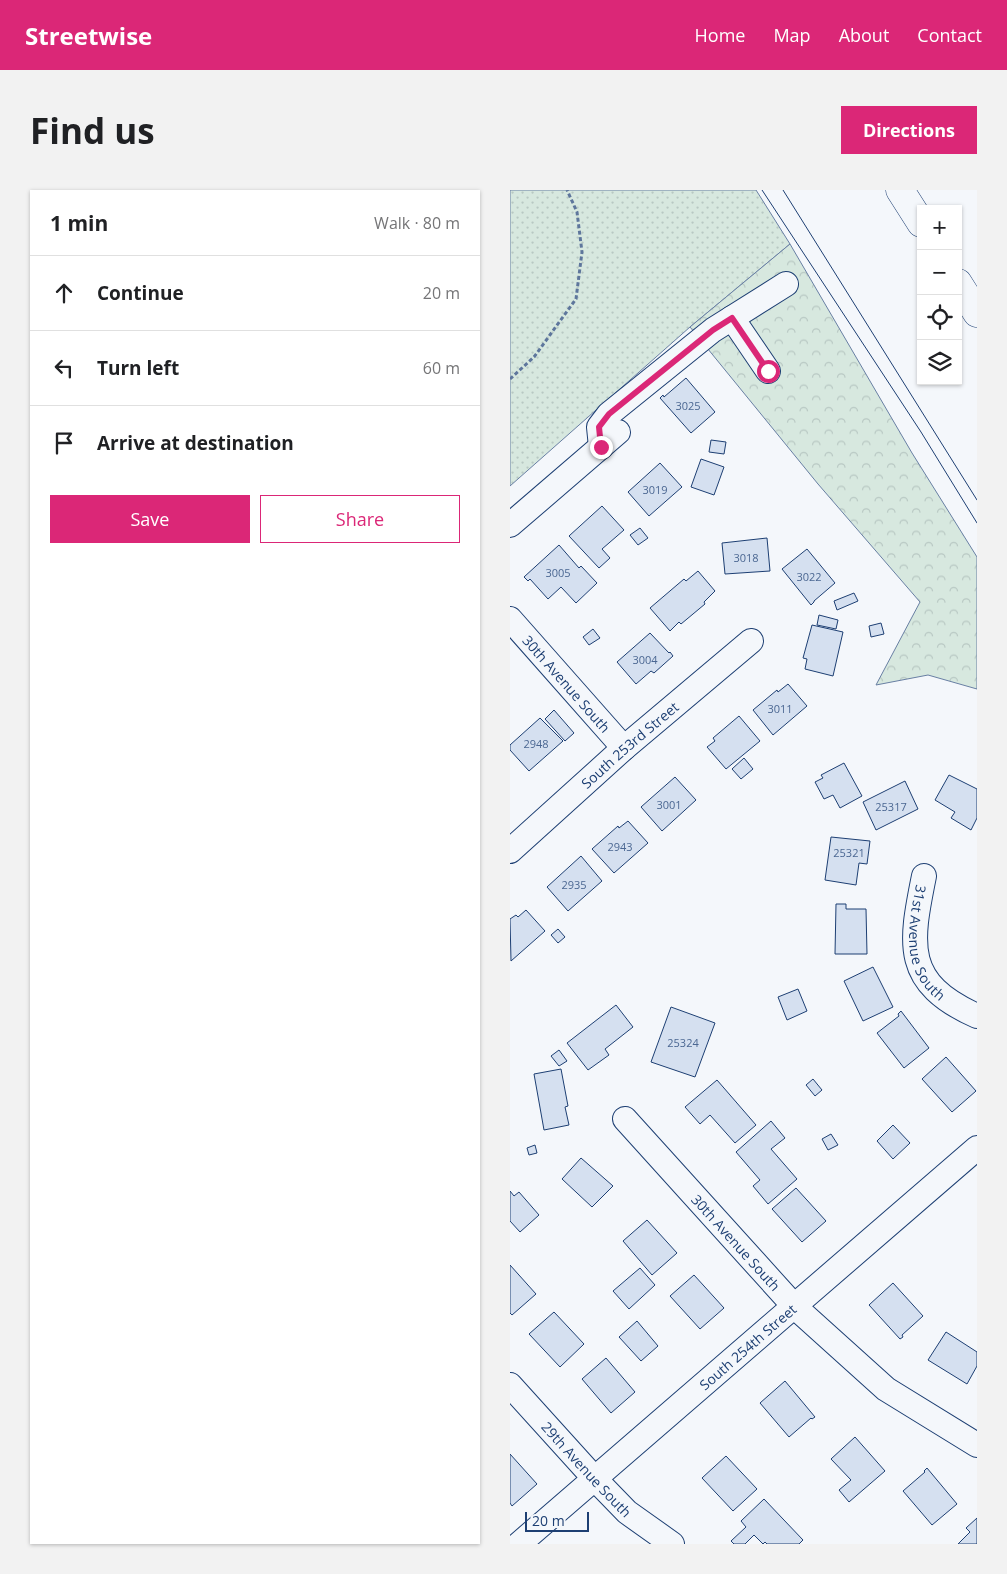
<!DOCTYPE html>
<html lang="en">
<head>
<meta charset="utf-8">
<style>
	:root { --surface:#fff; --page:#f2f2f2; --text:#202124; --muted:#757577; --line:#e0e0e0; --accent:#db2777 }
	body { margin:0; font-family:"Open Sans",sans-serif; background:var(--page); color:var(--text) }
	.controls { position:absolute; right:15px; top:15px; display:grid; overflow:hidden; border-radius:0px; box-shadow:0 1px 4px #0004 }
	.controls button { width:45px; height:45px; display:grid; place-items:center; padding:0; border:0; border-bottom:1px solid var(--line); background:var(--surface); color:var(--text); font:25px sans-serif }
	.scale { position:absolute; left:15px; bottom:12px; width:64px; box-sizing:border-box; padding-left:5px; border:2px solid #1d3f73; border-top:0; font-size:14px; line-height:18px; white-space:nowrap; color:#1d3f73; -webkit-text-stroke:4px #f4f7fb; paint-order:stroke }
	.stop { position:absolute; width:15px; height:15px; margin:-11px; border:4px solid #db2777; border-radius:50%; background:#fff }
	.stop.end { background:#db2777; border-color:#fff; box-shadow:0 1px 5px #0008 }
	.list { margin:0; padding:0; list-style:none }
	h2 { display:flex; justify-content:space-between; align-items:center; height:65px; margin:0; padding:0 20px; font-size:21px }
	h2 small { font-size:16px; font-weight:400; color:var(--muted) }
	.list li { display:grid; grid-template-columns:32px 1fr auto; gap:15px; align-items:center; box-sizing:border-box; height:75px; padding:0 20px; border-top:1px solid var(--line) }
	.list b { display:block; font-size:19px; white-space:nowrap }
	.list em { font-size:16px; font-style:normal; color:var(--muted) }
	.actions { display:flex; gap:10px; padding:15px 20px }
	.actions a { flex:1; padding:11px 0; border:1px solid var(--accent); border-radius:0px; text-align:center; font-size:18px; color:var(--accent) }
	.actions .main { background:var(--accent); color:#fff }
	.icon { flex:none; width:28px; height:28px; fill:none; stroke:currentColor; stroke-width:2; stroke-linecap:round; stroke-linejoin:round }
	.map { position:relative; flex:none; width:467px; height:1354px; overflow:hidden; border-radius:0px }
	header { display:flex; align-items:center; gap:30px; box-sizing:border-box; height:70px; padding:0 25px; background:var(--accent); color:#fff }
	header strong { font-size:24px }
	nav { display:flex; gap:28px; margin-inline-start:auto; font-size:18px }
	.intro { display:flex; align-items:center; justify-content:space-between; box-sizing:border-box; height:120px; padding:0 30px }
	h1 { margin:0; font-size:35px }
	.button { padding:12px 22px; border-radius:0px; background:var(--accent); color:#fff; font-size:18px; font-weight:700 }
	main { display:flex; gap:30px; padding:0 30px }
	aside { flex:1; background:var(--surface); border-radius:0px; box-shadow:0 1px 4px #0004 }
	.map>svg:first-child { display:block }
</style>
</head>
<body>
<header>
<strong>Streetwise</strong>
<nav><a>Home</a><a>Map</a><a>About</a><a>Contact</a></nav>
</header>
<div class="intro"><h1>Find us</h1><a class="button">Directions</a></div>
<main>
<aside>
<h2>1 min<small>Walk · 80 m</small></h2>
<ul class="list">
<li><svg class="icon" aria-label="ahead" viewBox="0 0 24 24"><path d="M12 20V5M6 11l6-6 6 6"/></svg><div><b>Continue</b></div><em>20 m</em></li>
<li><svg class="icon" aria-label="left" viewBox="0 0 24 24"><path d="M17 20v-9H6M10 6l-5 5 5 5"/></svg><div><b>Turn left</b></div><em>60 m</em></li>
<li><svg class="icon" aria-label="arrive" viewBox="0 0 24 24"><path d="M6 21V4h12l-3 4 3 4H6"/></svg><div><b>Arrive at destination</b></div></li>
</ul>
<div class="actions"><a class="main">Save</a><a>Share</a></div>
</aside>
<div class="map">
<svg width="467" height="1354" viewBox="0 0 467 1354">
	<defs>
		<pattern id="grass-dots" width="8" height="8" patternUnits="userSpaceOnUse" patternTransform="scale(1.25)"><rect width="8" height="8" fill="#d7e8df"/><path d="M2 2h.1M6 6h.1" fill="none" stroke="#b8c8c3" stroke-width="1.8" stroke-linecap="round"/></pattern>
		<pattern id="forest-crowns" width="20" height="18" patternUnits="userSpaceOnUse" patternTransform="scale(1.25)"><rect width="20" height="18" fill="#d7e8df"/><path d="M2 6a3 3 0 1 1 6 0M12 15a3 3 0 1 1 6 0" fill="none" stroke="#b8c8c3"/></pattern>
	</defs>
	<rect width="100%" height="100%" fill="#f4f7fb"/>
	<path fill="url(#grass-dots)" stroke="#687fa3" d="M0,0H246L280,54L180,137L0,296Z"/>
	<path fill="url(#forest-crowns)" stroke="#687fa3" d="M280,54L402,263L467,367V499L418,485L366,495L410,412L308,294L180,137Z"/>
	<path fill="#d5e0f0" stroke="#1d3f73" d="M176,188L205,222L181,243L150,208L153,205L154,207Z
		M201,250L216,252L214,264L199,262Z
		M191,269L214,277L204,305L181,297Z
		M150,273L172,297L139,326L118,302Z
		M92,316L114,340L92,359L100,368L89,378L59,346Z
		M130,338L138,348L128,355L120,345Z
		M257,348L260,381L215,384L212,353Z
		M49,355L69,378L71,376L87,393L66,413L51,397L38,409L20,389L18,391L14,387Z
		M297,359L325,393L304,411V412L301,415L272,379Z
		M188,381L205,401L194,412L195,414L171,434L169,432L160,441L140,418L174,389L176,391Z
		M344,403L348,411L327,420L324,411Z
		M309,425L328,430L326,439L307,435Z
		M371,433L374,444L361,447L359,436Z
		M302,435L333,442L323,486L295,479L297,469L293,468Z
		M83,439L90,448L79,455L73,447Z
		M140,443L159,463L160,462L163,466L144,483L141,481L126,494L107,472Z
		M278,494L297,516L263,545L243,520L267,500L268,502Z
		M44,520L64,543L55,551L35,529Z
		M229,526L250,551L216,579L197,557L205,551L203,548Z
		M30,528L53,551L19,581L0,560V555Z
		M234,568L243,579L231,589L222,579Z
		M334,573L352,606L330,618L323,605L314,609L305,592L313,588L311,585Z
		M439,585L467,599V628L461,640L441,628L445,622L425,610Z
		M165,587L186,610L152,641L131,617Z
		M395,591L408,619L366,640L353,612Z
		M118,631L138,653L104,683L82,659L108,636L109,638Z
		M321,647L360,651L357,674L349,673L346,695L315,690Z
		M71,666L92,691L58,721L37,697Z
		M326,714H336V719H356L357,764H325Z
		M16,720L35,741L1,771L0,729L6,725L8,727Z
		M48,739L55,747L48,753L41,745Z
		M363,777L383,817L353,831L334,791Z
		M288,799L297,821L277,830L268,807Z
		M106,815L123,837L95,859L99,865L78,880L57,853Z
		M161,817L205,833L185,887L141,872Z
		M391,821L419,858L394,878L367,843L389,826L388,824Z
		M49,860L57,871L49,876L41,866Z
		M436,867L466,901L442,922L412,889Z
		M51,879L58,916L55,917L59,935L34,940L24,884Z
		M303,889L312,900L305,906L296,895Z
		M207,890L246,935L225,953L200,925L190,934L175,917Z
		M261,931L275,948L261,959L287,989L258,1014L243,996L250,990L226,962Z
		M383,935L400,953L383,969L367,951Z
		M321,944L328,955L318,960L312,949Z
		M25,955L27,963L19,965L17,958Z
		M71,968L103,996L82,1017L52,989Z
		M286,998L316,1031L292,1052L262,1019Z
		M0,1001L4,1006L9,1002L29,1025L10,1042L0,1031Z
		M137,1030L167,1063L142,1085L113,1051Z
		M0,1075L26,1104L2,1125L0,1123Z
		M130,1078L145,1095L119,1119L103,1101Z
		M184,1085L214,1118L190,1139L160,1106Z
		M383,1093L413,1126L392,1145L393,1147L390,1149L359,1115Z
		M44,1122L74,1154L50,1177L19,1144Z
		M127,1131L148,1156L131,1171L109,1147Z
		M436,1142L467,1162V1176L457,1194L418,1170Z
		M96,1168L125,1202L101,1223L72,1189Z
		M275,1191L305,1227L302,1229L301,1228L279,1247L250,1213Z
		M345,1247L375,1281L339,1312L329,1300L341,1290L321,1269Z
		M0,1264L27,1294L2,1316L0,1313Z
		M216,1266L247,1299L223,1321L192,1288Z
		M417,1278L447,1314L422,1335L393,1301L415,1282L414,1281Z
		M254,1309L293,1350L289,1354H257L255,1352L253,1354L244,1345L235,1354H224L221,1351L236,1337L231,1331Z
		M467,1328V1354H448L460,1342L456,1338Z"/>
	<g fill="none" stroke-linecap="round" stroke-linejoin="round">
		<g stroke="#1d3f73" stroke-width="26">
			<g id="minor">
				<path d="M222,128L258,181"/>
				<path d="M91,257L89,237L99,224L203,140L276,94"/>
				<path d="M0,335L108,242"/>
				<path id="s1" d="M0,429L114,558"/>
				<path id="s2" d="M0,661L114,558L241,451"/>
				<path id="s3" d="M414,686C400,755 393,793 467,826"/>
				<path id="s4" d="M115,929L285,1117L376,1199L467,1255"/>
				<path id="s5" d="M0,1195L85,1289L117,1322L162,1354"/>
				<path id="s6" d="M9,1354L467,958"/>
			</g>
		</g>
		<g stroke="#1d3f73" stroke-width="29">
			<path id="highway" d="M390,0L411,33
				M448,93L467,123"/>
		</g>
		<path stroke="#5e769c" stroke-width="3" stroke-dasharray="4 2.5" stroke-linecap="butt" d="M0,189L24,167L66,109L72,62L67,22L57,0"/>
		<use href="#minor" stroke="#f4f7fb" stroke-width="24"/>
		<use href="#highway" stroke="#f4f7fb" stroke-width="28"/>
		<path stroke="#1d3f73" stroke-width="1" d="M252,0L411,242L467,333
			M273,0L467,310"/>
	</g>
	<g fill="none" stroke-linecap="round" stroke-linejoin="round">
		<path stroke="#db2777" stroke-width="6" d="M91,257L89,237L99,224L203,140L222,128L258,181"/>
	</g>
	<g text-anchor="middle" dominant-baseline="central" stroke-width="4" stroke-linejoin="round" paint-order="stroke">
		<g font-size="11" fill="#4b6792">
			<text x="178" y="215">3025</text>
			<text x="145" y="299">3019</text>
			<text x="236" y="367">3018</text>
			<text x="48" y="382">3005</text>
			<text x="299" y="386">3022</text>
			<text x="135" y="469">3004</text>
			<text x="270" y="518">3011</text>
			<text x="26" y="553">2948</text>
			<text x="159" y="614">3001</text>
			<text x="381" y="616">25317</text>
			<text x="110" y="656">2943</text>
			<text x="339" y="662">25321</text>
			<text x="64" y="694">2935</text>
			<text x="173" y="852">25324</text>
		</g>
		<g font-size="14" fill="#1d3f73" stroke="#f4f7fb">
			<text stroke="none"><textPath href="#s1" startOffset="86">30th Avenue South</textPath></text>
			<text stroke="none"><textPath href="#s2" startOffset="160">South 253rd Street</textPath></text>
			<text stroke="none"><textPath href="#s3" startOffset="70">31st Avenue South</textPath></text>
			<text stroke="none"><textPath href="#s4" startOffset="166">30th Avenue South</textPath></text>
			<text stroke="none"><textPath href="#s6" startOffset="302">South 254th Street</textPath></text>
			<text stroke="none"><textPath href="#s5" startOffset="114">29th Avenue South</textPath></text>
		</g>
	</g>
</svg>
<div class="controls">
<button>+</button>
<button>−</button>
<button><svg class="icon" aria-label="locate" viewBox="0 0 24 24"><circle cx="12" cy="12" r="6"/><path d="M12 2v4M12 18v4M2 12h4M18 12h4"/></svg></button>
<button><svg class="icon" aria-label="layers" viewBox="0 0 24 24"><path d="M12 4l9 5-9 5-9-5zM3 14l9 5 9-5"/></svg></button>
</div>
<div class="scale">20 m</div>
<div class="stop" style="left:258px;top:181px"></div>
<div class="stop end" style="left:91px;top:257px"></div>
</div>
</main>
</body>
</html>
